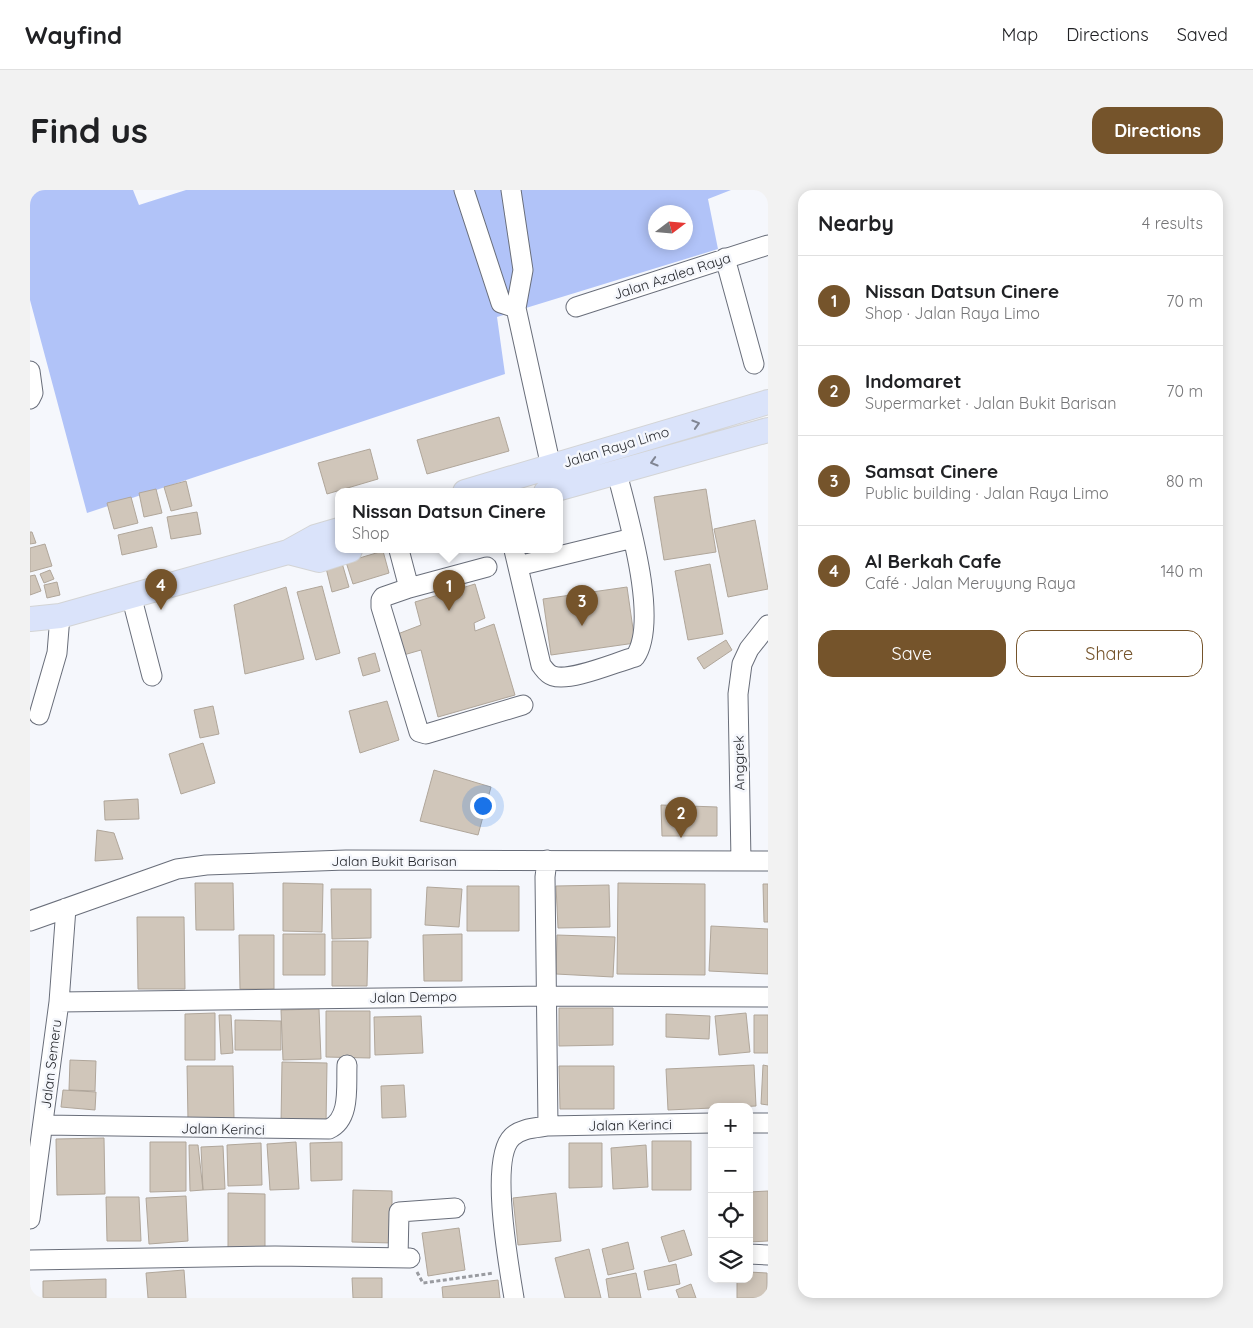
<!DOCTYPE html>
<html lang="en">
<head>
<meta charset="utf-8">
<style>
	:root { --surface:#fff; --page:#f2f2f2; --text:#202124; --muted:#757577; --line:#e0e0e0; --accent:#75542b }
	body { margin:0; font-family:Quicksand,sans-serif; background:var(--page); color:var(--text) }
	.controls { position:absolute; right:15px; bottom:15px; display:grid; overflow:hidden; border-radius:10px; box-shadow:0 2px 12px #0003 }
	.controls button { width:45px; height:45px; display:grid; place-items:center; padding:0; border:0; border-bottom:1px solid var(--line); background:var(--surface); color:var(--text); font:25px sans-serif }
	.compass { position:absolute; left:618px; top:15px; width:45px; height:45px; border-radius:50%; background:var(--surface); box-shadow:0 2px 12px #0003; rotate:74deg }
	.you { position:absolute; left:452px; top:615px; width:18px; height:18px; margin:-12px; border:4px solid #fff; border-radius:50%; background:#1a73e8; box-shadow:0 0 0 8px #1a73e833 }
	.badge { display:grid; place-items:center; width:32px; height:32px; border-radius:50%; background:var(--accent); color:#fff; font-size:16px; font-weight:700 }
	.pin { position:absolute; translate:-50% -41px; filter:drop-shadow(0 1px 2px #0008) }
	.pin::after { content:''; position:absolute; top:26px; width:18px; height:15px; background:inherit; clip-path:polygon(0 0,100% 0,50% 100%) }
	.popup { position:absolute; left:305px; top:298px; width:228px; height:65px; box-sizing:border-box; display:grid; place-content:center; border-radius:10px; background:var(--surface); filter:drop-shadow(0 1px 4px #0005); font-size:16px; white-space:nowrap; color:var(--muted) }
	.popup b { font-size:19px; color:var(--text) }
	.popup::after { content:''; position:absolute; left:50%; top:100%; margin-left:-10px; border:10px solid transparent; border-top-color:var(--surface) }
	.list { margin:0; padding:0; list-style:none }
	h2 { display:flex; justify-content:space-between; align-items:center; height:65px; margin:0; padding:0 20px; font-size:21px }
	h2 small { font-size:16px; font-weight:400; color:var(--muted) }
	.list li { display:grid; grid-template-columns:32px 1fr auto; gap:15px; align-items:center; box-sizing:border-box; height:90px; padding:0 20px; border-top:1px solid var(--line) }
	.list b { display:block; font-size:19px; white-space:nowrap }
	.list p { margin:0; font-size:16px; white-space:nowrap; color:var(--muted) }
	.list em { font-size:16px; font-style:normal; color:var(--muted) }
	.actions { display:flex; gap:10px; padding:15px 20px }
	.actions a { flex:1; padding:11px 0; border:1px solid var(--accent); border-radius:15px; text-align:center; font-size:18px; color:var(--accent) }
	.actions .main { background:var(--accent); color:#fff }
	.icon { flex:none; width:28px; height:28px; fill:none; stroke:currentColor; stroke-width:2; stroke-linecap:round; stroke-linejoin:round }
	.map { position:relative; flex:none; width:738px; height:1108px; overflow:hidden; border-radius:15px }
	header { display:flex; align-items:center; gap:30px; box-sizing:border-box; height:70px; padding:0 25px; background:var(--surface); border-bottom:1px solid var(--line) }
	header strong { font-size:24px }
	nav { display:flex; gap:28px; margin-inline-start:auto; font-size:18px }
	.intro { display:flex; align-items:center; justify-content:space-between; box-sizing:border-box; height:120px; padding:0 30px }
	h1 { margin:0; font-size:35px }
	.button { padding:12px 22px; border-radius:15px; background:var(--accent); color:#fff; font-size:18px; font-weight:700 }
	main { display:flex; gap:30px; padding:0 30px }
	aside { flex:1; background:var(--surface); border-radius:15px; box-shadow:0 2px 12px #0003 }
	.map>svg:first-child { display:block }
</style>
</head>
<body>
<header>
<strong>Wayfind</strong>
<nav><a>Map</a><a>Directions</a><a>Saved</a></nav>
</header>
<div class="intro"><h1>Find us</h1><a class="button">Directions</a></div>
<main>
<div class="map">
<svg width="738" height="1108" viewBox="0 0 738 1108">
	<rect width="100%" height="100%" fill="#f5f7fc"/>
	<path fill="#b1c3f8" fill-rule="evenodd" d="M0,0H103L109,15L156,0H701L678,9L688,59L467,127L475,184L57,323L0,110ZM626,22H656V52H626Z"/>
	<path fill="#d0c6ba" stroke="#b0a69a" d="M469,227L479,261L397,284L387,250Z
		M340,259L348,289L297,304L288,273Z
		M156,291L162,316L141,321L134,297Z
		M126,299L132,323L114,327L109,303Z
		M676,299L686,362L634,370L624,307Z
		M101,307L108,333L84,339L77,313Z
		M167,322L171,344L141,349L137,327Z
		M725,330L738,399L698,407L684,339Z
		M122,337L127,357L92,365L88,345Z
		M0,342H2L6,353L0,354Z
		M15,354L22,376L0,382V358Z
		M353,361L359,383L323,394L316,372Z
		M312,373L319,397L302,402L296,378Z
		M680,374L693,444L658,450L645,381Z
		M20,380L24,389L14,393L10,384Z
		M5,385L11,401L0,405V386Z
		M27,392L30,405L17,408L14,395Z
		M445,394L455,428L444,433L445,441L464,434L485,505L408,527L391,460L370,466L365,445L391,435L385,412Z
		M292,396L310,463L286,470L267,402Z
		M256,397L274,469L215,484L204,415Z
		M597,397L605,453L521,465L513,409Z
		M696,450L702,460L674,479L667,468Z
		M345,463L350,481L333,486L328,468Z
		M357,511L369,550L330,563L319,521Z
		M183,516L189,544L170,548L164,520Z
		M173,553L185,593L151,604L139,564Z
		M404,580L461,597L448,645L390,631Z
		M108,609L109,629L75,630L74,611Z
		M631,615L687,617V646H632Z
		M67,640L84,643L93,669L65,671Z
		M165,693H203L204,740H166Z
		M253,693L293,694L292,742L253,741Z
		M588,693L675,694V785L587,784Z
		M733,694H738V732H734Z
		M579,695L580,737L528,738L526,696Z
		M437,696H489V741H437Z
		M397,697L432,699L429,737L395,735Z
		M301,699H341V748L302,749Z
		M107,727H154L155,799H108Z
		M681,736L738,739V784L679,781Z
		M253,744H295V785H253Z
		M432,744V791H394L393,745Z
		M209,745H244V799H210Z
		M527,745L585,747L583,787L526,784Z
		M302,751H338L337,796H302Z
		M529,818H583V855L529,856Z
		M289,819L291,869L253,870L251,820Z
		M296,821H340V868L296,867Z
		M185,823V870H155V824Z
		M716,823L720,862L689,865L685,826Z
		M636,824L680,826L679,849L636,847Z
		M189,825H201L203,863L191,864Z
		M724,825H738V863H724Z
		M391,826L393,863L345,865L344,827Z
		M205,830L251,831V860H205Z
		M40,870L66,871L65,901L39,900Z
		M252,872L297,873L296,934H251Z
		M724,875L726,916L638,920L636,879Z
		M733,875L738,876V915L731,914Z
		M157,876H203L204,929L158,930Z
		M529,876H584V919H530Z
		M374,895L376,927L352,928L351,896Z
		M33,900L66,902L65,920L31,917Z
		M74,948L75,1004L27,1005L26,949Z
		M622,951H661V1000H622Z
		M120,952H156V1001L120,1002Z
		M266,952L269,999L240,1000L237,954Z
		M312,952V990L281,991L280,953Z
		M231,953L232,995L198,996L197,955Z
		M539,953H572V997L539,998Z
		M159,955H168L173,1000L160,1001Z
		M616,955L618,997L583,999L581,958Z
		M193,956L195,999L173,1000L171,957Z
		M323,1000L362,1001V1053L322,1052Z
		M738,1001V1051L719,1052V1002Z
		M198,1003L235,1004V1059H198Z
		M526,1003L531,1051L488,1055L483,1008Z
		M156,1006L158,1051L119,1054L116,1008Z
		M76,1007H109L111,1051H77Z
		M429,1038L435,1080L398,1086L392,1043Z
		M654,1040L662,1065L639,1072L631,1047Z
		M598,1052L604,1079L578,1085L572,1059Z
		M559,1059L571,1108H535L525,1068Z
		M646,1074L650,1094L618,1100L614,1081Z
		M154,1080L156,1108H118L116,1083Z
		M719,1082L737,1083V1108H707V1089H719Z
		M606,1083L611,1108H579L576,1089Z
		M322,1088H352V1108H323Z
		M76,1089V1108H13V1091Z
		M468,1090L470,1108H413L412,1097Z
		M661,1094L666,1108H649L646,1100Z"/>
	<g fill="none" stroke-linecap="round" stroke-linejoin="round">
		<g stroke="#696e7a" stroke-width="21">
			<path id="minor" d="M434,0L471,113L486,118
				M481,0L493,80L486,118L521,277
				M695,68L724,174
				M546,117L738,55
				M0,181L3,203L0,209
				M369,360L379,398
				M484,360L511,475C515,480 517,484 523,486C541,492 586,472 605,467C630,431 597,324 587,283
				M488,376L603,348
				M457,377L379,398L353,407L351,410V417L389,542L396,544L493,515
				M101,405L122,486
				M9,525L27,463L30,426
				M711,671L708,504L712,474L719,459L738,435
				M0,731L147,679L176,675L316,670L738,671
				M29,812L518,806L738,807
				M719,933H738
				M14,935L299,939C321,929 316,896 317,875
				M518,936L682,933
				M0,1029L29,812L36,718
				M719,1064L738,1065
				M368,1068L369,1022L425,1018
				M0,1070L245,1066L380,1068
				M484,1108C479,1077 459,969 482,947C491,938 506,938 518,936L515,687L517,670"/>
		</g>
		<g stroke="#d3d4d5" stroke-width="26">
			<path id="major" d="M435,302L738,212
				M516,302L738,240
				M258,362L289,370L320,360
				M0,429L30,426L258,362L285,347L309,340"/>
		</g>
		<path stroke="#999ba0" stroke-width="3" stroke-dasharray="4 2.5" stroke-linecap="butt" d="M387,1082L393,1093L464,1083"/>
		<use href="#minor" stroke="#fff" stroke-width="19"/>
		<use href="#major" stroke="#dae3fa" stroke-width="24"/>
	</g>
	<defs><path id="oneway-chevron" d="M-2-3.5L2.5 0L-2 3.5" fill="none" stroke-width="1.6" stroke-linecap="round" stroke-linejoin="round" transform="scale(1.25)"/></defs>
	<g stroke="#808593">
		<use href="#oneway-chevron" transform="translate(666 234) rotate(-17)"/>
		<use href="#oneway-chevron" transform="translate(624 272) rotate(164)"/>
	</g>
	<g text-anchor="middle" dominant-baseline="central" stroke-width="5" stroke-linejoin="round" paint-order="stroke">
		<g font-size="14" fill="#25272c" stroke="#f5f7fc">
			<text transform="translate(642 86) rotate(-18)">Jalan Azalea Raya</text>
			<text transform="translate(586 257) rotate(-17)">Jalan Raya Limo</text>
			<text transform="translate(709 573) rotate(-91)">Anggrek</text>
			<text x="364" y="671">Jalan Bukit Barisan</text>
			<text transform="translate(383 807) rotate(-1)">Jalan Dempo</text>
			<text transform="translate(21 874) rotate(-83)">Jalan Semeru</text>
			<text transform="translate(600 935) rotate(-1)">Jalan Kerinci</text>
			<text transform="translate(193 939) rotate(1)">Jalan Kerinci</text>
		</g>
	</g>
</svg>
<div class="controls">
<button>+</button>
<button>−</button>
<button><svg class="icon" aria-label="locate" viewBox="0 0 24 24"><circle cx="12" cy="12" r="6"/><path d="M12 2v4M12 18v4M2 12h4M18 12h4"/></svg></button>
<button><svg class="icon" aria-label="layers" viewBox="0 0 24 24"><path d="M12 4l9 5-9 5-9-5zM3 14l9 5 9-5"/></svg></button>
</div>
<svg class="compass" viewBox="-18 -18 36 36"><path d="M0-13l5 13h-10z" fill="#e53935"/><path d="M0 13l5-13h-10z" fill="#757577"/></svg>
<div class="you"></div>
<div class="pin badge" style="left:419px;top:421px">1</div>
<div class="popup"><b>Nissan Datsun Cinere</b>Shop</div>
<div class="pin badge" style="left:651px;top:648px">2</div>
<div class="pin badge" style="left:552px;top:436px">3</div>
<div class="pin badge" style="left:131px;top:420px">4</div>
</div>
<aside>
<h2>Nearby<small>4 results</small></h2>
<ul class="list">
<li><span class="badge">1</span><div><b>Nissan Datsun Cinere</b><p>Shop · Jalan Raya Limo</p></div><em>70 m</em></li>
<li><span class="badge">2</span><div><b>Indomaret</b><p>Supermarket · Jalan Bukit Barisan</p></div><em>70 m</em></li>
<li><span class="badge">3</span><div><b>Samsat Cinere</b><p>Public building · Jalan Raya Limo</p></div><em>80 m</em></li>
<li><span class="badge">4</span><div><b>Al Berkah Cafe</b><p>Café · Jalan Meruyung Raya</p></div><em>140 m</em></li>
</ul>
<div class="actions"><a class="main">Save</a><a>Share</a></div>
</aside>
</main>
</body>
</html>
